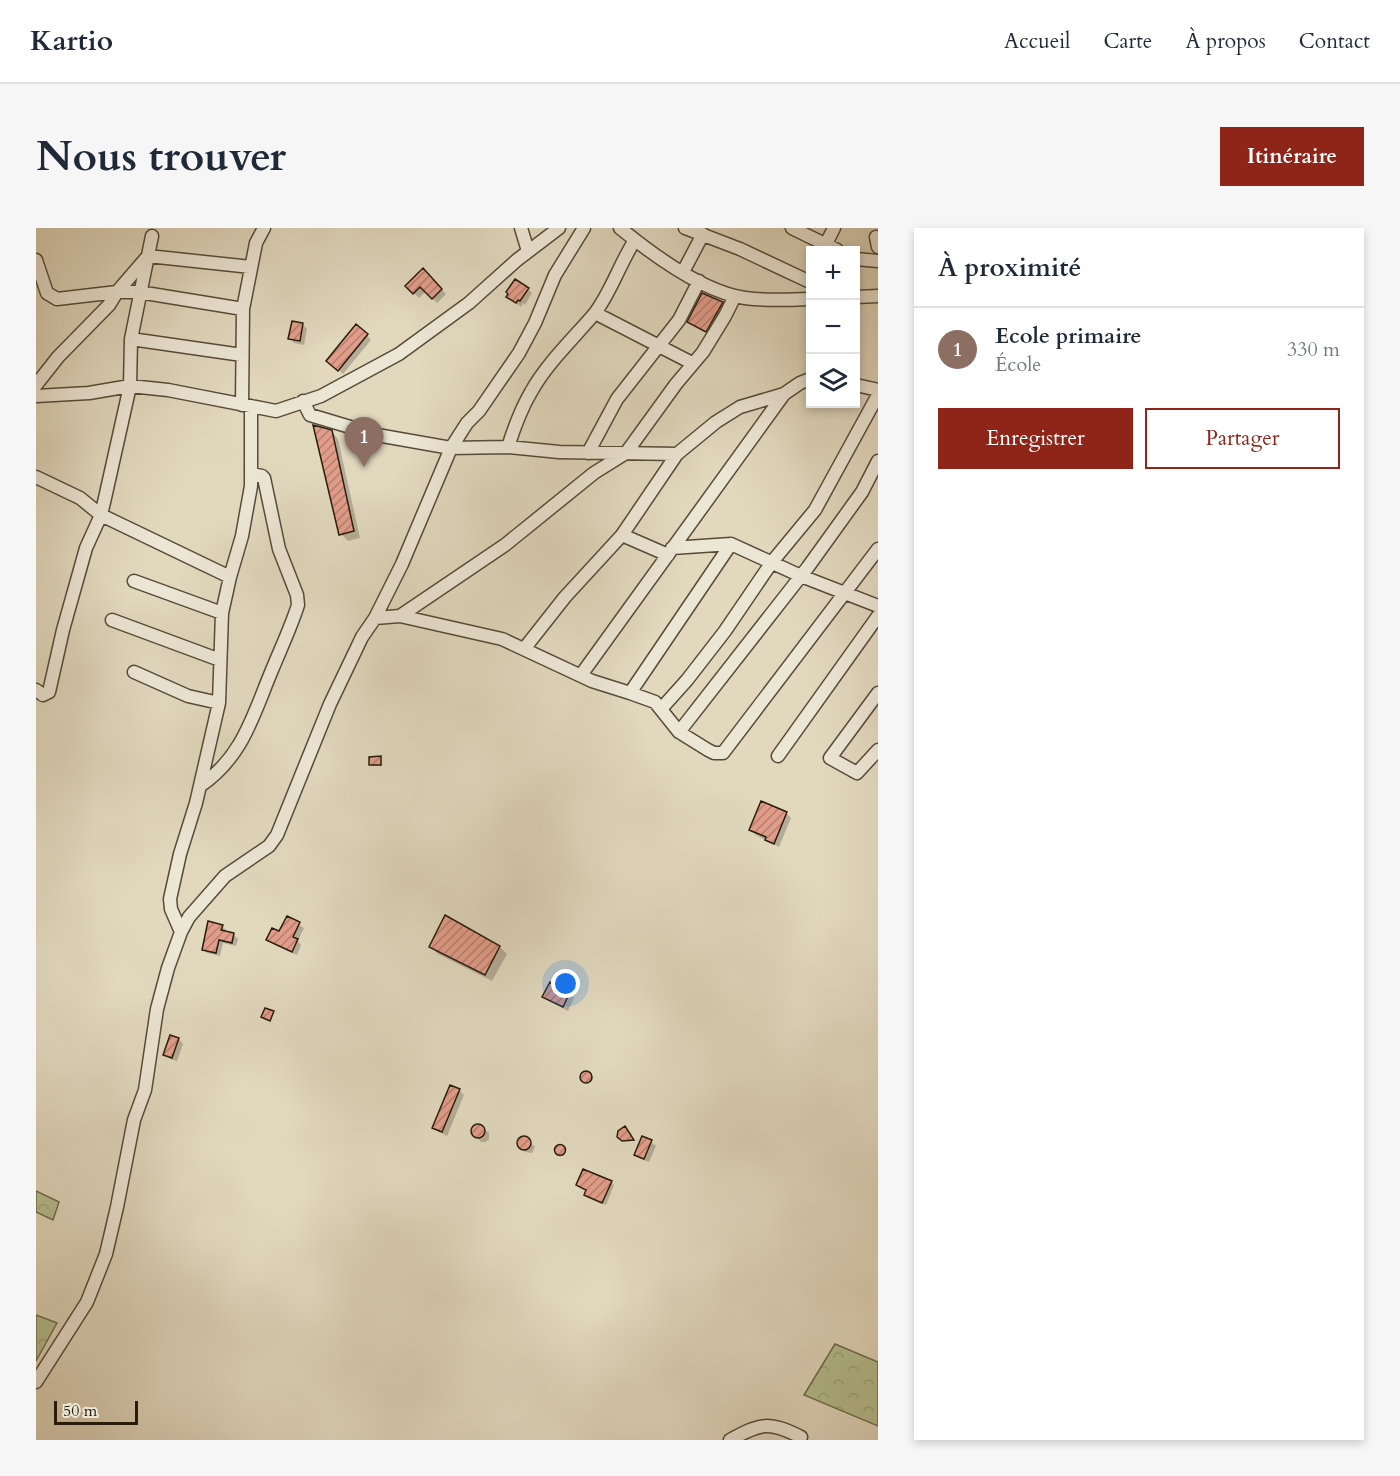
<!DOCTYPE html>
<html lang="fr">
<head>
<meta charset="utf-8">
<style>
	:root { --surface:#fff; --page:#f6f6f7; --text:#1f2937; --muted:#747a83; --line:#e0e1e3; --accent:#8f2418 }
	body { margin:0; font-family:Cardo,serif; background:var(--page); color:var(--text) }
	.controls { position:absolute; right:18px; top:18px; display:grid; overflow:hidden; border-radius:0px; box-shadow:0 3px 9px #0003 }
	.controls button { width:54px; height:54px; display:grid; place-items:center; padding:0; border:0; border-bottom:2px solid var(--line); background:var(--surface); color:var(--text); font:30px sans-serif }
	.scale { position:absolute; left:18px; bottom:15px; width:84px; box-sizing:border-box; padding-left:6px; border:3px solid #291c0b; border-top:0; font-size:16px; line-height:21px; white-space:nowrap; color:#291c0b; -webkit-text-stroke:4px #ece6d5; paint-order:stroke }
	.you { position:absolute; left:530px; top:756px; width:21px; height:21px; margin:-15px; border:4px solid #fff; border-radius:50%; background:#1a73e8; box-shadow:0 0 0 9px #1a73e833 }
	.badge { display:grid; place-items:center; width:39px; height:39px; border-radius:50%; background:var(--accent); color:#fff; font-size:20px; font-weight:700 }
	.pin { position:absolute; translate:-50% -50px; filter:drop-shadow(0 2px 3px #0008) }
	.pin::after { content:''; position:absolute; top:32px; width:21px; height:18px; background:inherit; clip-path:polygon(0 0,100% 0,50% 100%) }
	.list { margin:0; padding:0; list-style:none }
	h2 { display:flex; justify-content:space-between; align-items:center; height:78px; margin:0; padding:0 24px; font-size:26px }
	h2 small { font-size:20px; font-weight:400; color:var(--muted) }
	.list li { display:grid; grid-template-columns:39px 1fr auto; gap:18px; align-items:center; box-sizing:border-box; height:84px; padding:0 24px; border-top:2px solid var(--line) }
	.list b { display:block; font-size:22px; white-space:nowrap }
	.list p { margin:0; font-size:20px; white-space:nowrap; color:var(--muted) }
	.list em { font-size:20px; font-style:normal; color:var(--muted) }
	.actions { display:flex; gap:12px; padding:18px 24px }
	.actions a { flex:1; padding:14px 0; border:2px solid var(--accent); border-radius:0px; text-align:center; font-size:21px; color:var(--accent) }
	.actions .main { background:var(--accent); color:#fff }
	.icon { flex:none; width:33px; height:33px; fill:none; stroke:currentColor; stroke-width:2; stroke-linecap:round; stroke-linejoin:round }
	.map { position:relative; flex:none; width:842px; height:1212px; overflow:hidden; border-radius:0px }
	header { display:flex; align-items:center; gap:36px; box-sizing:border-box; height:84px; padding:0 30px; background:var(--surface); border-bottom:2px solid var(--line) }
	header strong { font-size:28px }
	nav { display:flex; gap:33px; margin-inline-start:auto; font-size:21px }
	.intro { display:flex; align-items:center; justify-content:space-between; box-sizing:border-box; height:144px; padding:0 36px }
	h1 { margin:0; font-size:42px }
	.button { padding:15px 27px; border-radius:0px; background:var(--accent); color:#fff; font-size:21px; font-weight:700 }
	main { display:flex; gap:36px; padding:0 36px }
	aside { flex:1; background:var(--surface); border-radius:0px; box-shadow:0 3px 9px #0003 }
	.map>svg:first-child { display:block }
</style>
</head>
<body>
<header>
<strong>Kartio</strong>
<nav><a>Accueil</a><a>Carte</a><a>À propos</a><a>Contact</a></nav>
</header>
<div class="intro"><h1>Nous trouver</h1><a class="button">Itinéraire</a></div>
<main>
<div class="map">
<svg width="842" height="1212" viewBox="0 0 842 1212">
	<defs>
		<pattern id="forest-crowns" width="20" height="18" patternUnits="userSpaceOnUse" patternTransform="scale(1.5)"><rect width="20" height="18" fill="#b6be8f"/><path d="M2 6a3 3 0 1 1 6 0M12 15a3 3 0 1 1 6 0" fill="none" stroke="#9ca37a"/></pattern>
		<pattern id="building-hatch" width="6" height="6" patternUnits="userSpaceOnUse" patternTransform="scale(1.5)"><rect width="6" height="6" fill="#e29d8a"/><path d="M-1 1l2-2M0 6l6-6M5 7l2-2" fill="none" stroke="#b77f6f"/></pattern>
	</defs>
	<rect width="100%" height="100%" fill="#e1d8be"/>
	<filter id="stains"><feTurbulence type="fractalNoise" baseFrequency=".00333" numOctaves="4"/><feColorMatrix values="0 0 0 0 .2 0 0 0 0 .09 0 0 0 0 .02 0 0 0 .5 -.17"/></filter>
	<radialGradient id="worn" r=".72"><stop offset=".6" stop-color="#630" stop-opacity="0"/><stop offset="1" stop-color="#630" stop-opacity=".3"/></radialGradient>
	<path fill="url(#forest-crowns)" stroke="#706d4d" stroke-width="1.5" d="M0,963L23,974L17,992L0,984Z
		M0,1087L21,1095L0,1133Z
		M799,1116L842,1134V1198L768,1167Z"/>
	<path fill="#0003" d="M387,42L410,66L401,75L390,63L383,70L371,58Z
		M492,61L496,65L489,77L487,75L485,79L472,69Z
		M686,75L690,80L675,107L653,94Z
		M266,96L271,101L268,117L258,115L254,111Z
		M331,107L335,112L307,146L297,137Z
		M295,203L302,211L324,310L312,313L305,306Z
		M344,530L346,538H336L334,536Z
		M750,585L755,590L743,619L720,607L715,602Z
		M252,690L268,700L262,713L265,717L261,727L237,716L232,712L244,705Z
		M186,698L190,702L189,705L198,707L202,711L200,718L187,715L184,728L171,725L167,721Z
		M395,719H464L471,726L456,753L402,726Z
		M514,756L533,765L538,770L532,783L513,773L508,769Z
		M135,809L143,811L147,816L141,833L134,831L129,826Z
		M545.5 850a5.5 5.5 0 1 1 11 0a5.5 5.5 0 1 1-11 0Z
		M423,862L428,867L411,908L403,904L398,900Z
		M440,898L448,901L453,905V911L450,914H445L437,905Z
		M485,910H490L499,919L496,925L489,924L484,919L483,914Z
		M615,914L620,918L613,934L605,931L600,926Z
		M520 923a5 5 0 1 1 10 0a5 5 0 1 1-10 0Z
		M575,954L578,957L570,977L553,970L550,967L551,963L541,957Z"/>
	<path fill="url(#building-hatch)" stroke="#291c0b" stroke-width="1.5" d="M387,40L406,61L396,71L384,59L377,66L369,58Z
		M479,51L493,60L484,73L482,72L480,75L470,69L472,66L470,64Z
		M666,65L687,74L670,104L651,94Z
		M256,93L267,95L264,113L252,111Z
		M320,96L332,106L302,143L290,133Z
		M277,197L296,202L318,303L303,307Z
		M345,528V537H333V529Z
		M725,573L751,584L738,616L729,612L730,609L713,602Z
		M409,687L464,718L449,747L393,719Z
		M251,688L264,694L257,709L262,711L256,724L230,712L236,700L243,703Z
		M172,693L187,697L185,702L198,705L196,715L183,712L180,725L166,722Z
		M514,754L534,764L527,779L506,769Z
		M229,780L238,783L234,793L225,789Z
		M134,807L143,810L136,830L127,827Z
		M544 849a6 6 0 1 1 12 0a6 6 0 1 1-12 0Z
		M414,857L424,861L406,904L396,900Z
		M435 903a7 7 0 1 1 14 0a7 7 0 1 1-14 0Z
		M589,898L598,912L586,913L581,909L582,903Z
		M481 915a7 7 0 1 1 14 0a7 7 0 1 1-14 0Z
		M606,908L616,912L608,931L598,927Z
		M518.5 922a5.5 5.5 0 1 1 11 0a5.5 5.5 0 1 1-11 0Z
		M547,941L576,953L566,975L548,967L550,962L540,957Z"/>
	<g fill="none" stroke-linecap="round" stroke-linejoin="round">
		<g stroke="#574b38" stroke-width="15">
			<path id="street" d="M485,0L492,23
				M584,0C617,27 667,64 709,70C730,73 753,72 774,71
				M649,0L704,21L772,53
				M756,0L801,22
				M840,9L842,19
				M787,22L798,0
				M820,31L842,33
				M0,32L11,65L21,71L81,64H103L207,81
				M647,44L667,6
				M699,68L689,88L667,124L640,156L590,225L558,245L469,317L364,388L466,411L556,453L594,465L695,316L765,348L842,378
				M820,69L842,68
				M559,85C576,62 584,35 599,12
				M95,111L206,127
				M0,157L22,129L73,77L81,64L112,28L215,39
				M820,157L842,162
				M0,168L53,165L94,158L132,162L240,183L285,168L363,126L433,75L481,32L523,0
				M267,173L274,187L341,207L415,220L472,219L523,224L641,226L680,194L704,179L748,166L764,155L774,151
				M206,177L207,81L220,15L228,0
				M472,219C478,200 485,181 495,164C511,135 538,110 559,85L656,135
				M552,225L581,171L643,92L663,53
				M0,249L44,270L65,287L194,349
				M586,307L632,327
				M636,320L695,316
				M98,353L186,385
				M339,390L364,388
				M76,392L184,432
				M488,421L529,369L586,307L641,226
				M98,444L152,468L183,475
				M545,447L748,166
				M0,462L7,467L13,464L27,402L50,320L65,287L69,270L94,158L95,111L116,8
				M594,465L619,474L643,504L672,522L678,525H687L842,321
				M842,465L794,530L821,545L842,522
				M625,481L651,452L689,403L736,334L779,282L842,167
				M643,504L772,339L826,264L842,233
				M742,528L842,388
				M164,558C207,529 217,487 236,442C245,420 255,399 262,377L261,367L243,321L228,250L226,248L216,246
				M145,704L135,681L134,671L144,626L160,575L183,475L186,385L194,349L206,308L215,258V178
				M0,1154L51,1074L70,1026L81,979L98,892L109,862L121,781L132,740L145,704L153,689L189,648L233,618L241,607L294,476L326,409L339,390L366,336L415,220L431,195L443,183L483,125L499,95L519,47L548,0
				M694,1212C725,1195 733,1193 765,1209"/>
		</g>
		<use href="#street" stroke="#ece6d5" stroke-width="12"/>
	</g>
	<rect width="100%" height="100%" filter="url(#stains)"/>
	<rect width="100%" height="100%" fill="url(#worn)"/>
</svg>
<div class="controls">
<button>+</button>
<button>−</button>
<button><svg class="icon" aria-label="layers" viewBox="0 0 24 24"><path d="M12 4l9 5-9 5-9-5zM3 14l9 5 9-5"/></svg></button>
</div>
<div class="scale">50 m</div>
<div class="you"></div>
<div class="pin badge" style="left:328px;top:239px;background:#8d6e63">1</div>
</div>
<aside>
<h2>À proximité<small></small></h2>
<ul class="list">
<li><span class="badge" style="background:#8d6e63">1</span><div><b>Ecole primaire</b><p>École</p></div><em>330 m</em></li>
</ul>
<div class="actions"><a class="main">Enregistrer</a><a>Partager</a></div>
</aside>
</main>
</body>
</html>
